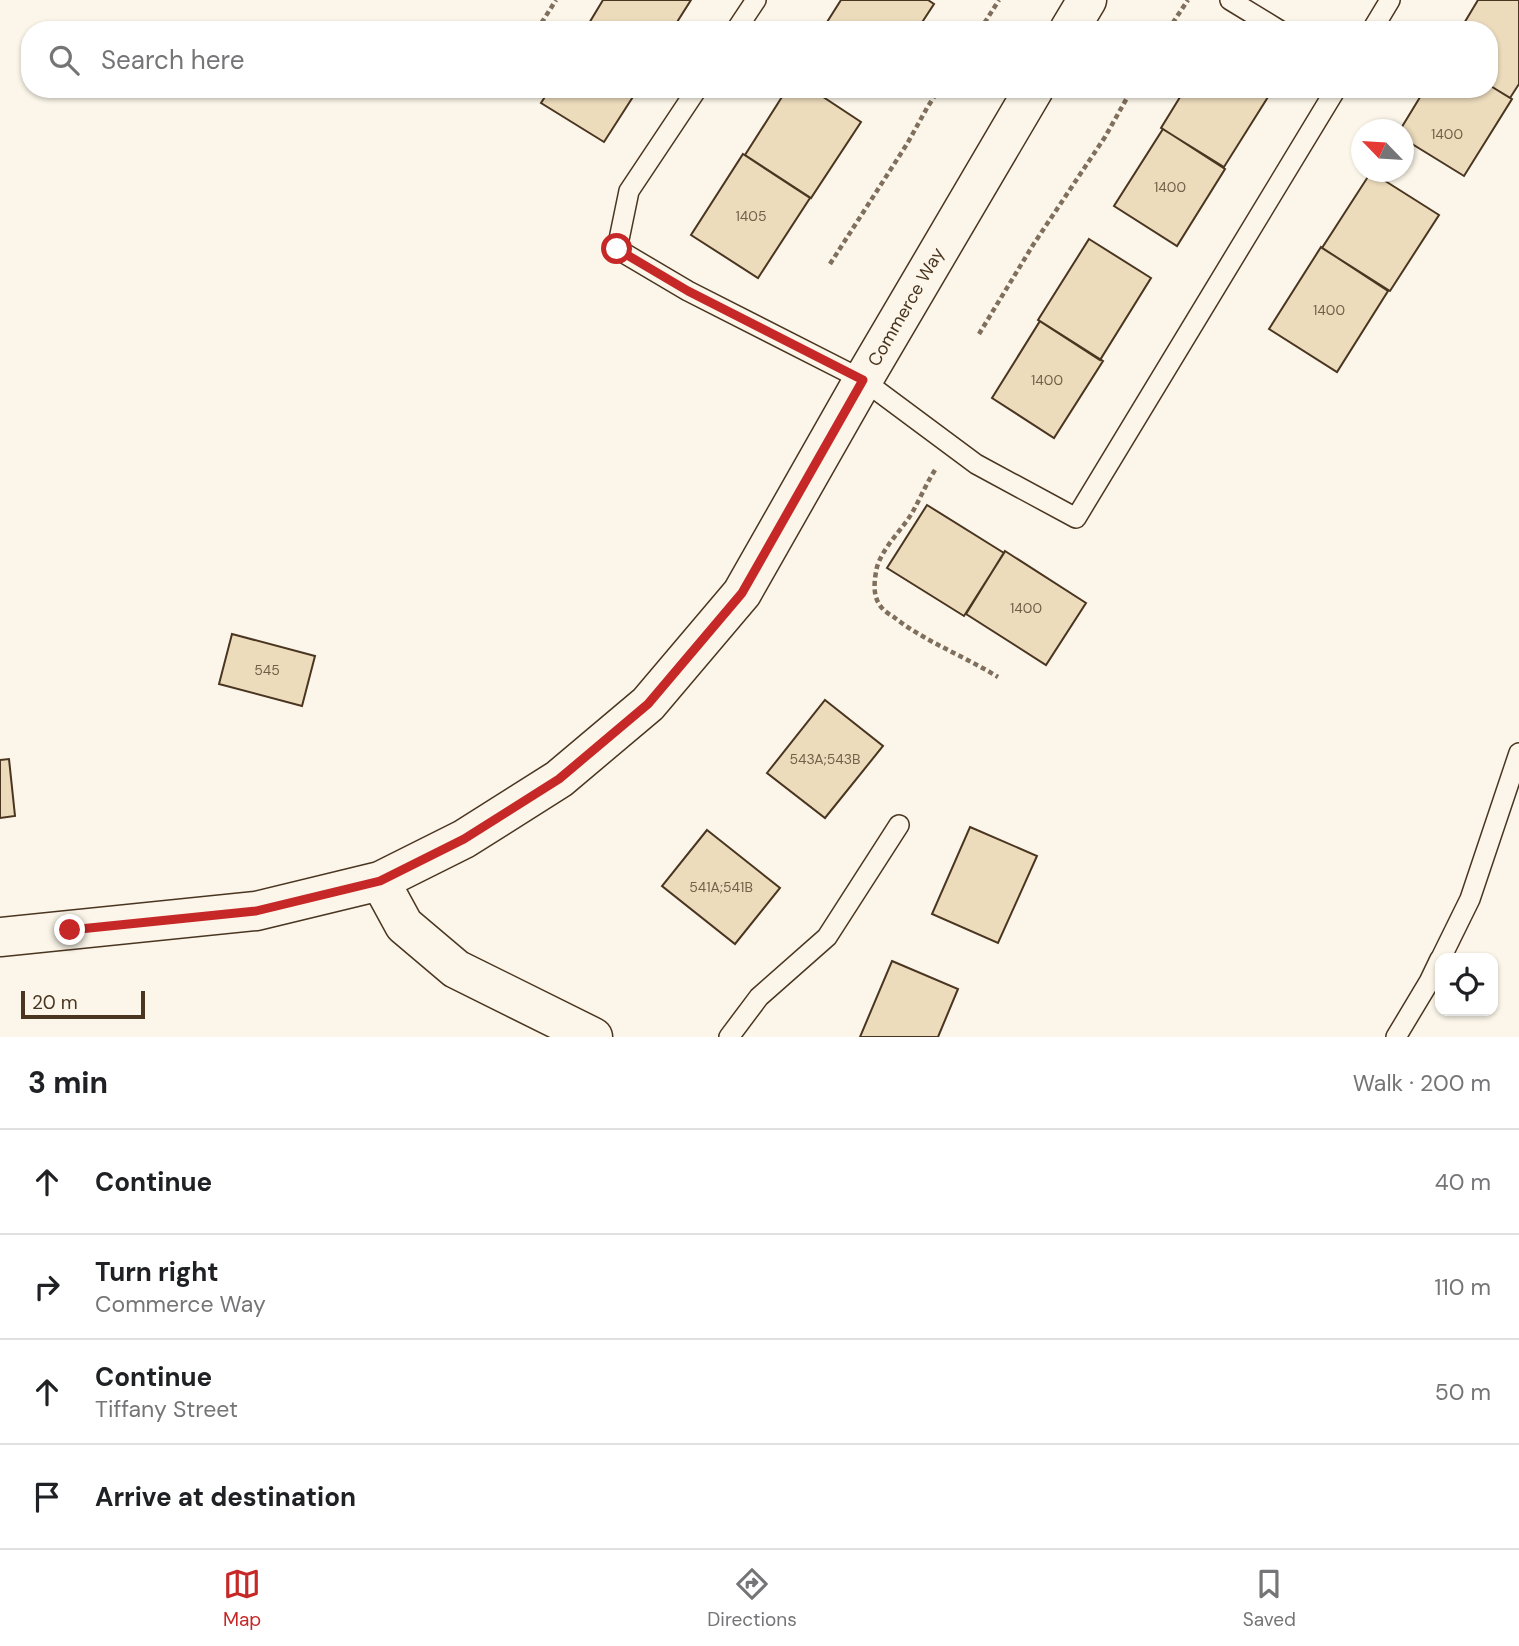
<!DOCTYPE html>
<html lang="en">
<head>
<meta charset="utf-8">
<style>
	:root { --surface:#fff; --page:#f6f6f6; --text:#202124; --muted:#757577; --line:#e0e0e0; --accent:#c62828 }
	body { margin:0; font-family:"DM Sans",sans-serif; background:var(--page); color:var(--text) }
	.controls { position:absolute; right:21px; bottom:21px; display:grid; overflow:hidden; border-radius:14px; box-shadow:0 2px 5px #0004 }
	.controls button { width:63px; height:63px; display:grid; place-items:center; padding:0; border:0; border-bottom:2px solid var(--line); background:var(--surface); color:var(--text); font:35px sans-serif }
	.compass { position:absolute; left:1351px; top:119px; width:63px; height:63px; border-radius:50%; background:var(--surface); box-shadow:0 2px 5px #0004; rotate:295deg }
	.scale { position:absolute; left:21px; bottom:18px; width:124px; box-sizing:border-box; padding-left:7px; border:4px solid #4a3520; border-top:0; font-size:19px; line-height:24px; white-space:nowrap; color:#4a3520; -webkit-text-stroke:5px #fbf6e9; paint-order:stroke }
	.stop { position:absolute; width:21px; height:21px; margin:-16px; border:5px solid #c62828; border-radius:50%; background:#fff }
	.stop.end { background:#c62828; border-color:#fff; box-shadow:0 2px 7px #0008 }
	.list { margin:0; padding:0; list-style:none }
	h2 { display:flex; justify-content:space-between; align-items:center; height:91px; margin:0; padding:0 28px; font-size:30px }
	h2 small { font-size:23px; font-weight:400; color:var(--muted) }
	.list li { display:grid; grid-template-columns:46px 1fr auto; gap:21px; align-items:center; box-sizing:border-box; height:105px; padding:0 28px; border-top:2px solid var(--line) }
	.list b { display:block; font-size:26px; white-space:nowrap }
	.list p { margin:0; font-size:23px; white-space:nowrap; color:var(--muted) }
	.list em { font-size:23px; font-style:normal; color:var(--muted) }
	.icon { flex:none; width:38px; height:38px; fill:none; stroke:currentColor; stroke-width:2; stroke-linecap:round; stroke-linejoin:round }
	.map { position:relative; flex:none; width:1519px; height:1037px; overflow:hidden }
	.search { position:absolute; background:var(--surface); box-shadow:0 2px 5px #0004; left:21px; right:21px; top:21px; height:77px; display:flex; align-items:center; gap:18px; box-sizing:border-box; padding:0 24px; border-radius:28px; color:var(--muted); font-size:26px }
	.sheet { height:511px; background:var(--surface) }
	nav { display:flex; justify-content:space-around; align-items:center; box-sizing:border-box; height:98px; border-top:2px solid var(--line); background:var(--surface); font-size:19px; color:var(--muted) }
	nav a { display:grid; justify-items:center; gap:4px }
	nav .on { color:var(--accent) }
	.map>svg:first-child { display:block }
</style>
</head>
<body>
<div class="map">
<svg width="1519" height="1037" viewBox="0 0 1519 1037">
	<rect width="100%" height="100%" fill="#fbf6e9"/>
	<path fill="#ecdcbc" stroke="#4a3520" stroke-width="2" d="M603,0H691L672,30H597L588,25Z
		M841,0H928L934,4L917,30H822Z
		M1478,0H1519V84L1510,98L1489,85V30H1460Z
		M1489,85L1512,99L1464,176L1404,139V130H1400L1425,89H1489Z
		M550,89H638L604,142L541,103Z
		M787,89H811L861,122L811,198L745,155Z
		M1185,89H1273L1224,167L1161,128Z
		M1163,129L1225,169L1177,246L1114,206Z
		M743,154L810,198L758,278L691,235Z
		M1371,172L1439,215L1390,291L1322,248Z
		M1089,239L1151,278L1100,360L1038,320Z
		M1321,247L1388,291L1337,372L1269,329Z
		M1040,321L1103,361L1054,438L992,398Z
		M927,505L1004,553L964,616L887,568Z
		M1005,551L1086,603L1046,665L966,614Z
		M232,634L315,656L302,706L219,684Z
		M825,700L883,746L825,818L767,773Z
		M9,759L15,816L0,818V760Z
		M970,827L1037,856L998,943L932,914Z
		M707,830L780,888L735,944L662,886Z
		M892,961L958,989L938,1037H860Z"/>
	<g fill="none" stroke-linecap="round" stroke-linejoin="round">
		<g stroke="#4a3520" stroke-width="22">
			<path id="service" d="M1230,0L1279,30
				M736,30L756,0
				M1372,30L1390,0
				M697,89L629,191L617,249L688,291L863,380L976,464L1076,518L1336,89
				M1441,958L1470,899L1519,753
				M729,1037L759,997L827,937L899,825
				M1396,1037L1429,982L1440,959"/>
		</g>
		<g stroke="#4a3520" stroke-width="41">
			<path id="tertiary" d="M1069,30L1087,0
				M380,881L464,839L559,779L648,704L742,593L863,380L1034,89
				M0,937L256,911L380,881L404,925L456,969L593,1037"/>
		</g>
		<path stroke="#7f6f5c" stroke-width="4.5" stroke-dasharray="5 3.5" stroke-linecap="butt" d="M537,30L556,0
			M980,30L999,0
			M1168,30L1188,0
			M830,264L907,144L927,108L939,89
			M979,334L1033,245L1105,137L1132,89
			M935,470C926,484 920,499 912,513C901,531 883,547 877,567C874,581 872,597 882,608C885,612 891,615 895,618C926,642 964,656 998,677"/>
		<use href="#service" stroke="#fbf6e9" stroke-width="19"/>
		<use href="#tertiary" stroke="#fbf6e9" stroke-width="38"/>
	</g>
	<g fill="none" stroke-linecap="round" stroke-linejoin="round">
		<path stroke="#c62828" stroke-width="9" d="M70,930L256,911L380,881L464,839L559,779L648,704L742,593L863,380L688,291L617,249"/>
	</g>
	<g text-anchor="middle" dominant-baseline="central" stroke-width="5" stroke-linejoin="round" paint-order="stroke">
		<g font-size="14" fill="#725f47">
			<text x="1447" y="134">1400</text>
			<text x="1170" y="187">1400</text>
			<text x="751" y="216">1405</text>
			<text x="1329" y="310">1400</text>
			<text x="1047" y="380">1400</text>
			<text x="1026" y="608">1400</text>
			<text x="267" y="670">545</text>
			<text x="825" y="759">543A;543B</text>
			<text x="721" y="887">541A;541B</text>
		</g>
		<g font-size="18" fill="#4a3520" stroke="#fbf6e9">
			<text transform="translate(906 307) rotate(-60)">Commerce Way</text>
		</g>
	</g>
</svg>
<div class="controls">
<button><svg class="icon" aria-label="locate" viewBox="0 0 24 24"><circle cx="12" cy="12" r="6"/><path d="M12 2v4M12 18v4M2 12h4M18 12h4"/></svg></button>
</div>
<svg class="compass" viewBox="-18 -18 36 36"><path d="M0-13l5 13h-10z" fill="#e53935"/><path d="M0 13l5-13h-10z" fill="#757577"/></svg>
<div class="scale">20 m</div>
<div class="stop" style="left:617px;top:249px"></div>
<div class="stop end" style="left:70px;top:930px"></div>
<div class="search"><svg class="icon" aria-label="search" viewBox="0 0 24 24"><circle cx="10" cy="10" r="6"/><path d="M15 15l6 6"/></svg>Search here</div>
</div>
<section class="sheet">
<h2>3 min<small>Walk · 200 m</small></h2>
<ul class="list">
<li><svg class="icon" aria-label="ahead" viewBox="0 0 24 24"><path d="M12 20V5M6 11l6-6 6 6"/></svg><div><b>Continue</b></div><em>40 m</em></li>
<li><svg class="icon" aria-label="right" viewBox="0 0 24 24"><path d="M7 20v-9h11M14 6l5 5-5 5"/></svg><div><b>Turn right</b><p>Commerce Way</p></div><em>110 m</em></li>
<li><svg class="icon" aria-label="ahead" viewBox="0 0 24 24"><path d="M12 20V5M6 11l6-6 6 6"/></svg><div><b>Continue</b><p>Tiffany Street</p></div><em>50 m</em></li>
<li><svg class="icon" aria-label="arrive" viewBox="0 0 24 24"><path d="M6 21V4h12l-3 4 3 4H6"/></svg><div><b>Arrive at destination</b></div></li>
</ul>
</section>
<nav>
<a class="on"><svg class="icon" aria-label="map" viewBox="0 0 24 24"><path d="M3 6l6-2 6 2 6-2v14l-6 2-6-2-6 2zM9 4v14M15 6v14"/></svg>Map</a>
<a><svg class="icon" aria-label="directions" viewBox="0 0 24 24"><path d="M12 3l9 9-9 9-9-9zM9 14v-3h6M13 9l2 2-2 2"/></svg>Directions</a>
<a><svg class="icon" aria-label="saved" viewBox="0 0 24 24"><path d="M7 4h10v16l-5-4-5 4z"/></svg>Saved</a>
</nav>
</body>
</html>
